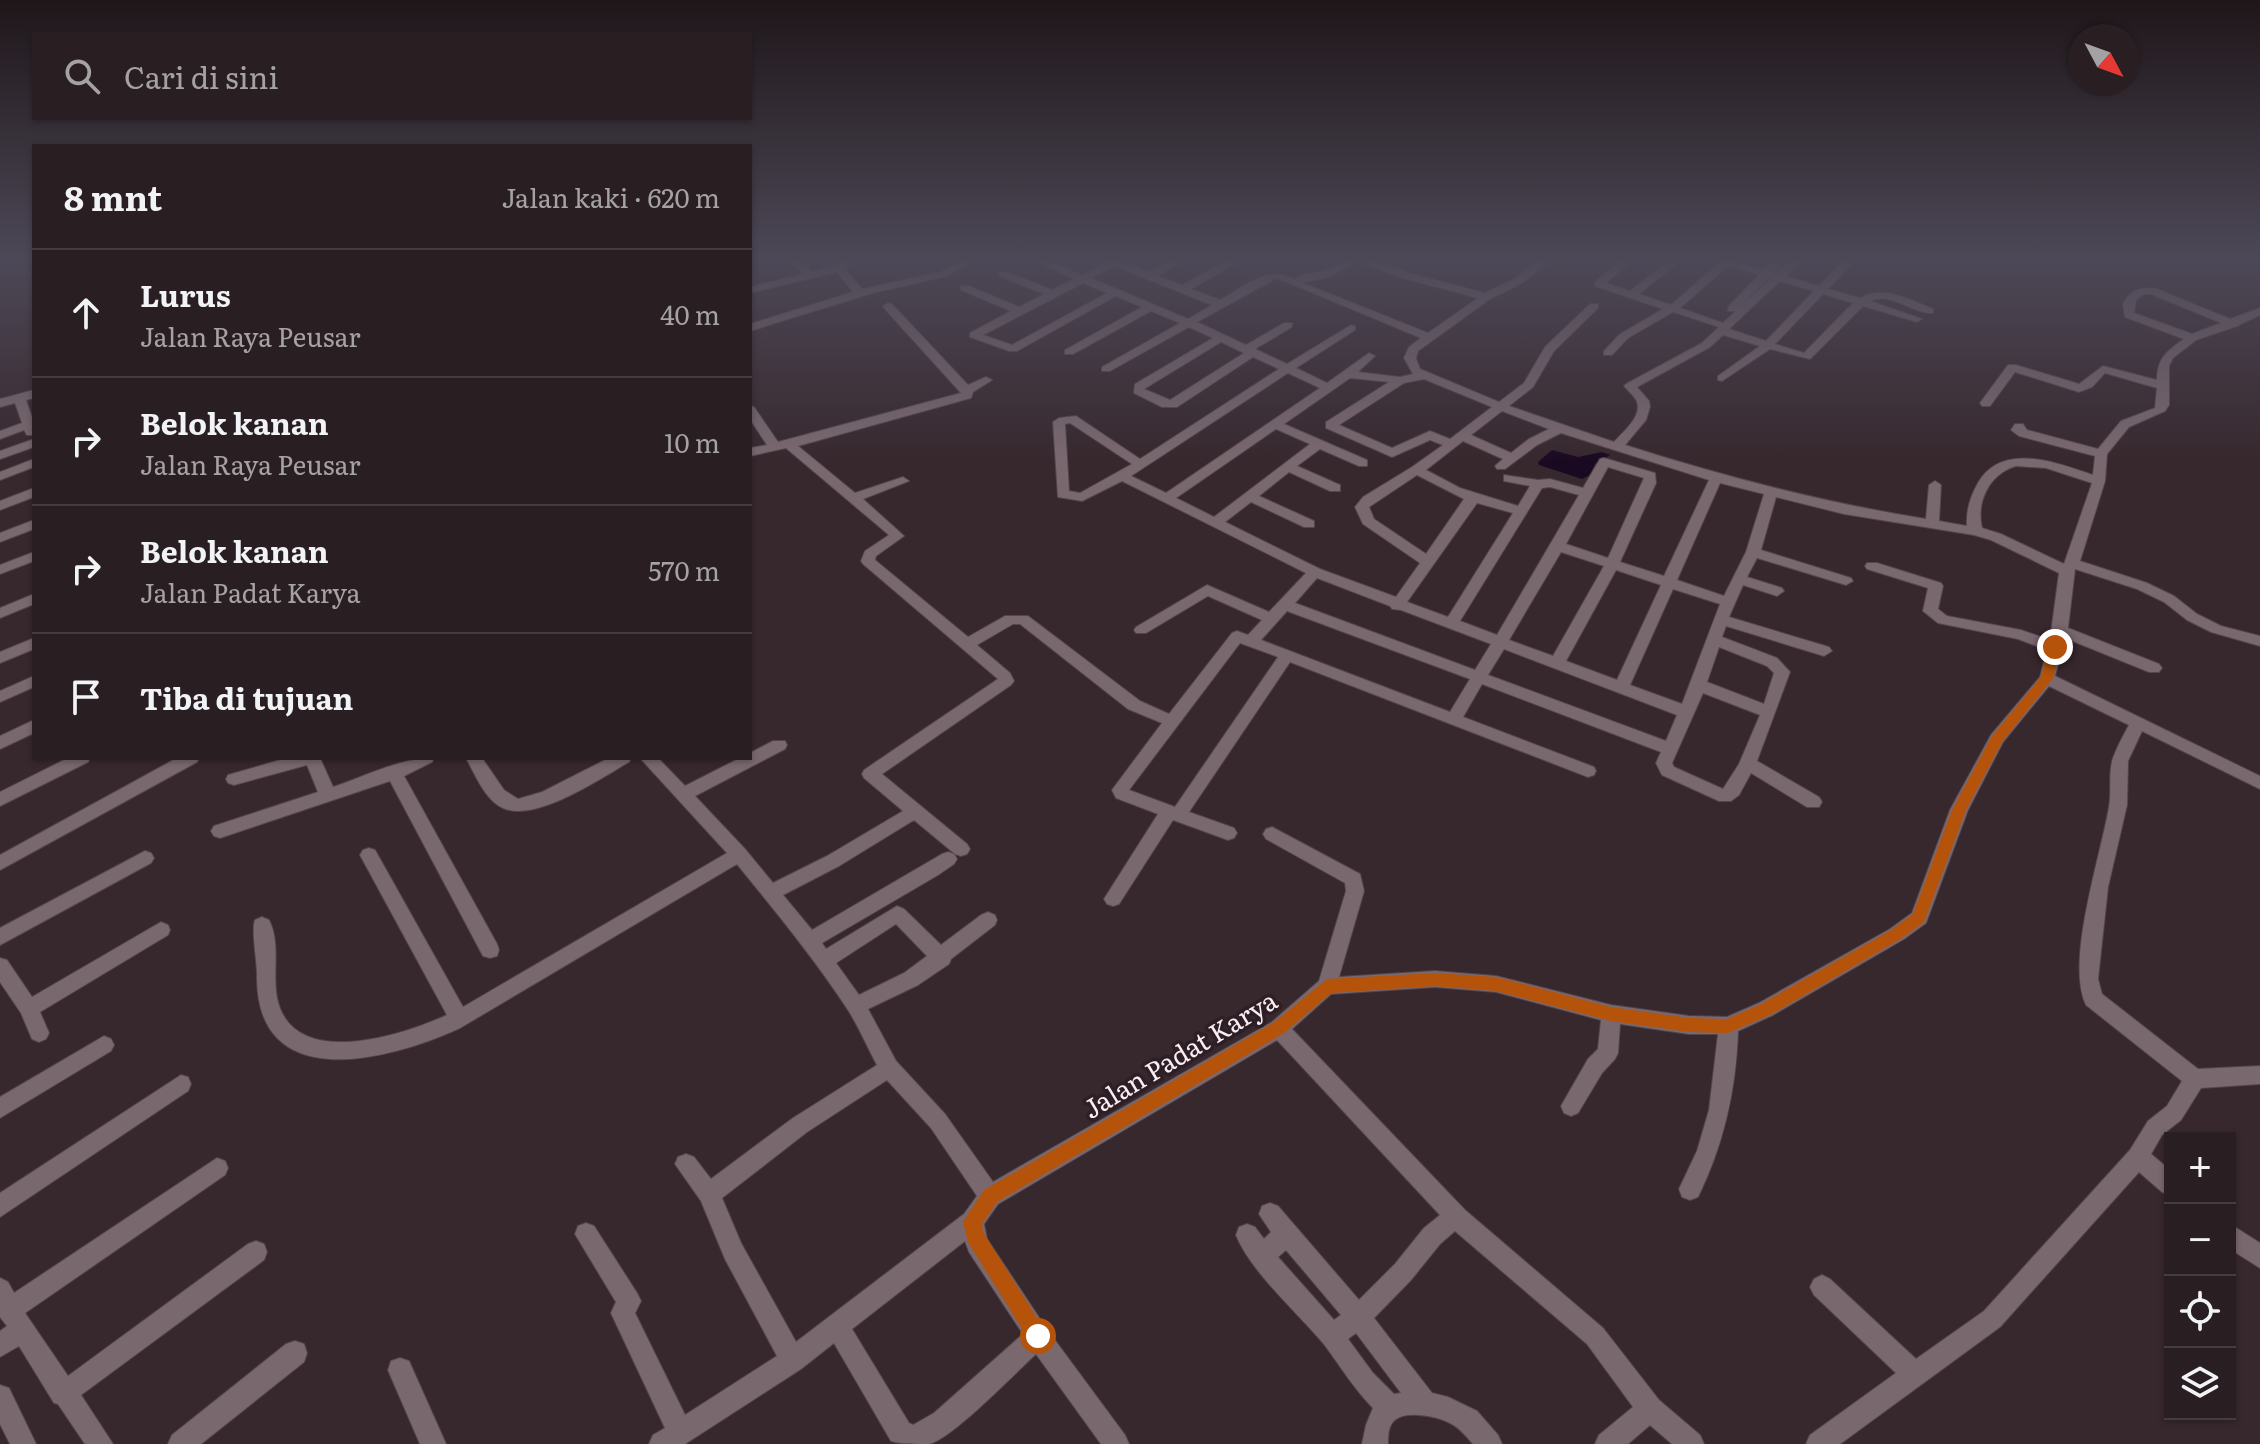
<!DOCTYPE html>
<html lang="id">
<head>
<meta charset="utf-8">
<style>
	:root { --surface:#291e22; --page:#31272a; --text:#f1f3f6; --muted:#a5a2a5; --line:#453c40 }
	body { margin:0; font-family:Literata,serif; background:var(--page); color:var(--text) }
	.controls { position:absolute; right:24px; bottom:24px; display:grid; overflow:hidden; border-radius:0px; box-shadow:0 2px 6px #0004 }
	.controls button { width:72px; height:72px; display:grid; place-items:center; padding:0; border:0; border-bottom:2px solid var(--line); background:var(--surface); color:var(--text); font:40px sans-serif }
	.compass { position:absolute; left:2068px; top:24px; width:72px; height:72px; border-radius:50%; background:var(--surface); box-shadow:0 2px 6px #0004; rotate:131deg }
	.stop { position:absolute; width:24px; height:24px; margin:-18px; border:6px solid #b45309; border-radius:50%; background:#fff }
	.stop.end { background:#b45309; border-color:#fff; box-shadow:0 2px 8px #0008 }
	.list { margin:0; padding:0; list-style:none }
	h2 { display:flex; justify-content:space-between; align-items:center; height:104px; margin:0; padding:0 32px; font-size:34px }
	h2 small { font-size:26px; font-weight:400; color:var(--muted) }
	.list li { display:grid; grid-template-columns:52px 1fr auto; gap:24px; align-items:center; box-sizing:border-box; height:128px; padding:0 32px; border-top:2px solid var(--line) }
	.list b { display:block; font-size:30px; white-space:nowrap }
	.list p { margin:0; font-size:26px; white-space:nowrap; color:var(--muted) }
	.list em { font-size:26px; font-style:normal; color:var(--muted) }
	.icon { flex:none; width:44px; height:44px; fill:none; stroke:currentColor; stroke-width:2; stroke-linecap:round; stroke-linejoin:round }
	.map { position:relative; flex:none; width:2260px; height:1444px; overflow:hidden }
	.search { position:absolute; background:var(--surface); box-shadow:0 2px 6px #0004; left:32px; top:32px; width:720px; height:88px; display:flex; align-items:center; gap:20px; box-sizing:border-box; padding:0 28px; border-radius:0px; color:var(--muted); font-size:30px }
	.panel { position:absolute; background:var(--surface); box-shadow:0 2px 6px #0004; left:32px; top:144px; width:720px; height:616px; border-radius:0px }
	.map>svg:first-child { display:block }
</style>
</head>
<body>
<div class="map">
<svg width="2260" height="1444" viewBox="0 0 2260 1444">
	<rect width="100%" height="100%" fill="#37282e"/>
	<path fill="#1a0a21" d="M1552,450L1578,457L1602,452L1610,455L1595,464L1590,475L1582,479L1539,465L1538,462Z"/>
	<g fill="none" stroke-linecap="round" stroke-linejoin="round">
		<g stroke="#53464c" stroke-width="2">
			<path id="minor" d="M785,258H797L812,272C828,268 843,258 859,258L845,269L862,289L940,272L965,258H979L947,276L873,293L750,331V324L853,292L837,272L750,293V287L803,274Z
				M1030,258H1042L1082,275L1106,262L1108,258H1127L1122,262L1148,272L1173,258H1187L1157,276L1182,285L1232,258H1245L1191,289L1220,300C1246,286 1266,265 1294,279L1305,274L1325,271L1348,258H1368L1409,273L1485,293L1516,278L1540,258H1552L1524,282L1490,299L1418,351L1416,358L1420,369L1499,402L1524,383L1545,347L1590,304H1598V308L1554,351L1533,387L1509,406L1614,442C1623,432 1642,417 1637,402C1635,396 1628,391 1624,386L1626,384L1702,343L1719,327L1673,312L1628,338L1612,355H1604V351L1620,334L1663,309L1595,286V282L1623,258H1635L1606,283L1630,291L1672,258H1684L1639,294L1671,305L1719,263L1709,258H1736L1734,261L1764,270L1775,258H1786L1773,272L1776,273L1793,258H1804L1786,276L1819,286L1847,258H1858L1828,289L1860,298C1884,285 1909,299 1933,309V313C1911,314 1892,291 1870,301L1922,319L1917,322L1863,306L1810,359L1770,349L1722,381L1718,380V376L1760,346L1723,335L1710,347L1637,387L1649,401L1650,407L1646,420L1625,445C1725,477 1821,502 1926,519L1929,485L1935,481L1941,485L1939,521L1967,526C1966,510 1970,497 1978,483C2002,441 2057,463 2093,475L2095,456L2019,436L2011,430L2015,424H2023L2027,430L2098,449L2121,421L2155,408L2157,388L2105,373L2092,387L2079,392L2015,372L1990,406H1982L1980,403L2008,365H2016L2079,384L2103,366L2157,380C2157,358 2167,351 2184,339L2125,317L2123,304C2130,290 2141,286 2157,289L2230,319L2260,308V315L2237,326L2196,340L2173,358L2169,366V405L2165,411L2129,427L2107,454L2105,481L2080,561L2147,583L2174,596L2197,614L2221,626L2260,636V646L2211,632L2187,620L2164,602L2137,589L2075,569L2068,628L2159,664L2162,668L2159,672H2149L2065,638L2055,676L2260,776V789L2142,731L2128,761L2127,805L2108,887L2098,979L2102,994L2198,1069L2260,1066V1084L2201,1088L2181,1120L2162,1135L2151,1154L2170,1170V1195L2162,1192L2139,1172L2000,1327L1840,1444H1806L1810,1435L1896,1373L1814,1295L1810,1287L1814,1279L1822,1275L1830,1279L1916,1359L1984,1311L2130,1150L2148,1121L2167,1106L2182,1081L2086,1005C2065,962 2101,855 2109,807C2112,791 2108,773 2113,758C2117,747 2123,736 2129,725L2049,686L2003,742L1968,810L1926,923L1904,939L1773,1015L1738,1031C1736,1090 1724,1144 1698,1197L1690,1200L1682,1197L1679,1189L1697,1151L1709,1110L1718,1034H1689L1620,1024L1618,1053L1615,1059L1602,1073L1578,1113L1571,1116L1564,1113L1561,1106L1588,1059L1598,1049L1601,1020L1496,992L1435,987L1331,994L1292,1029L1465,1210L1603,1328L1659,1400L1700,1435L1704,1444H1672L1650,1425L1628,1444H1595L1599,1435L1633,1407L1587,1344L1455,1231L1440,1244L1411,1280L1374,1318L1432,1393L1448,1397L1477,1411L1498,1435L1502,1444H1473C1466,1436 1460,1428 1450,1423C1436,1416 1399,1408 1391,1425C1388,1430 1388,1438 1388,1444H1362L1366,1425L1373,1408C1353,1388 1340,1365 1323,1343C1297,1312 1251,1272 1236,1235L1239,1227L1247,1224L1255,1227L1264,1239L1271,1232L1259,1214L1262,1206L1270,1203L1278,1206L1359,1300L1395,1264L1424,1228L1440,1215L1277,1040L998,1204L984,1224L987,1239L1046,1328L1125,1435L1129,1444H1101L1036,1354C1015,1373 953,1438 929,1444C919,1444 900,1444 891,1441L834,1343L801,1369L685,1444H649L653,1435L665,1428L611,1313L616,1302L575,1234L578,1226L586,1223L594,1226L637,1293L641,1301L635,1313L685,1415L777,1356L725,1259L701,1201L675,1164L678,1157L686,1154L694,1157L711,1179L793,1118L877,1065C867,1047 859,1027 848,1010C814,958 775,911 737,864L460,1028C388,1061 255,1096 257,974C257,961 251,929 255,920L262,917L269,920C281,944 272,972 277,998C292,1071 402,1036 447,1015L360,855L363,850L369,848L375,850L463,1007L727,853L640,758H658L685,786L740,758H750V753L773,741H785L787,745L785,749L695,796L745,849L773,883L827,856L903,811L864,778L862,774L864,770L998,679L863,564L861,561L865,551L889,535L786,448L750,456V448L767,445L750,419V406L754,407L778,442L961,393L884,308L883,306L888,303L892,304L968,385L986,377L992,380L973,392L971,398L798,446L855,493L903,477L909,481L863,499L904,536L876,556L875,560L968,637L1005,616H1028L1140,701L1169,714L1232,633L1237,631L1248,635L1262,620L1208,596L1146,633H1136L1134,630L1136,627L1207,585L1269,612L1306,573L1122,481L1082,501L1058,497L1053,422L1059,418L1076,416L1140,459L1279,369L1253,357L1177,407H1162L1134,393L1135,384L1213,338L1189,327L1110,371H1102V367L1180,323L1151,311L1073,354H1065V350L1142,307L1116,296L1017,351H1009L970,337V333L1011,311L961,290V286H969L1019,307L1044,294L999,276V272H1007L1052,290L1074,279ZM1358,261L1402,278L1478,298L1428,333L1303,283L1331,276ZM1114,266L1212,305L1188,319L1091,278ZM1728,266L1759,275L1728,307V311H1736L1768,278H1771L1723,323L1680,308ZM1277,278L1421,338L1409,347L1404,358L1413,374L1400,377L1358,372L1375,356L1369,353L1327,383L1296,368L1355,330V326L1351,325L1287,364L1255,349L1292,327V323H1284L1246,345L1197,322ZM1780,281L1814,291L1766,341L1729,329ZM1083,283L1107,293L1012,345L983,335ZM1823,294L1853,303L1804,353L1775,344ZM2144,294H2151L2221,323L2192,334L2134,313L2136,300ZM1221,342L1244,353L1170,400L1144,389ZM1288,373L1320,388L1166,493L1131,476ZM1350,378L1389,382L1326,422V428L1392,457L1430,440L1443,445L1412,467L1363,497L1355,507L1363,524L1420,563L1396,597L1320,569L1225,522L1251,502L1304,527H1314V521L1259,496L1289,472L1330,491H1340V485L1297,466L1320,449L1359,466H1367V460L1284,424ZM1424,379L1492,407L1450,439L1430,431L1392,448L1339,425L1404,383ZM1502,411L1549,429L1529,439L1511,453L1471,435ZM1070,423L1132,464L1080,493L1069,491L1065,424ZM1276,429L1310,444L1214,517L1176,498ZM1561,433L1709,480L1664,576L1620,562L1656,483L1655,473L1604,458L1600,459L1583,488L1550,479L1538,480L1504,475V481L1530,486L1518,506L1460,488L1426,470L1463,441L1503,459L1495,466L1497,469H1505L1537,445ZM2016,466L2046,468L2092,483L2064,564L2001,534L1982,528C1976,502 1989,474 2016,466ZM1608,467L1644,478L1608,558L1566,544ZM1417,475L1464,499L1426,554L1374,519L1369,507ZM1720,483L1764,494L1746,552L1724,596L1677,580ZM1550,487L1579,495L1497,635L1460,621L1542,488ZM1776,497L1844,514L1974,535L1991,540L2059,573L2050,640L2021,630L1947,616L1938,609L1943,586L1941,583L1877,563H1867L1865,566L1867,569L1928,588L1923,611L1938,623L2018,639L2047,650L2040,677L1991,735L1950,810L1912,913L1890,929L1759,1003L1727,1017L1689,1016L1611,1005L1496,976L1435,971L1339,977L1364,891L1360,874L1272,827L1266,829L1263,834L1266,839L1345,883L1346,891L1319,981L1272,1022L993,1182L945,1114L896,1061L868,1009L918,985L949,964L951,959L995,925L997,920L995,915L988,912L981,915L941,945L904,909L897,906L826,949L822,943L938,875L954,864L957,859L954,854L948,852L942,854L812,930L783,895L839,866L914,820L955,854L961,856L967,854L970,849L967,844L882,774L1011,685L1014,681L1010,673L977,645L1013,624H1020L1128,709L1162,723L1112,790L1116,798L1158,814L1104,899L1107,904L1113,906L1119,904L1173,820L1228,840L1234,838L1237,833L1234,828L1189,812L1290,662L1588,777L1594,775L1596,771L1594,767L1463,717L1482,684L1661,752L1656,763L1662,775L1719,801H1731L1739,795L1751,773L1807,807H1819L1822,802L1819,797L1757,761L1790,672L1777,658L1722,637L1726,626L1824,656L1832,651L1829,647L1729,617L1743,585L1777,596L1784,591L1782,588L1747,577L1757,558L1846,585L1853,581L1851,578L1761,550ZM1477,503L1513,513L1448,617L1407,602ZM1561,552L1604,566L1553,656L1509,640ZM1616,570L1661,585L1617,680L1566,661ZM1317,578L1390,606L1392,609L1401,610L1491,644L1475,670L1295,603ZM1673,589L1720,604L1682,704L1630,685ZM1287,611L1470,679L1450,712L1261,640ZM1240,643L1278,657L1175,807L1129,790ZM1719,647L1767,666L1774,673L1764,704L1707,682ZM1504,649L1677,715L1666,741L1488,675ZM1703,693L1760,715L1739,764L1723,789L1674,767L1672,763ZM896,924L927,956L904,973L859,995L836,963ZM887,1080L931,1128L977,1196L964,1214L796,1342L741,1243L722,1198L807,1132ZM965,1241L969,1252L1023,1334L934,1413L913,1425L909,1423L852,1329ZM1286,1250L1341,1315L1334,1320L1278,1257ZM1356,1333L1401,1393L1394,1394L1373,1373L1348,1339Z
				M1436,258H1448L1440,263L1436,262Z
				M34,390V398L26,400L34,423V435H27L24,430L0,439V431L22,423L15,403L0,407V399Z
				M34,439V447L0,459V451Z
				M34,459V467L0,480V472Z
				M34,488V497L0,510V501Z
				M34,520V529L0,542V533Z
				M34,552V561L0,574V565Z
				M34,594V604L0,618V608Z
				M34,638V649L0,663V652Z
				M34,676V687L0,702V691Z
				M34,720V733L0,749V736Z
				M68,758H90L88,762L0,806V792Z
				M177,758H199L197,762L0,870V855Z
				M287,758H320L333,787C366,776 400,758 434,758L432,762L404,776L497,944L499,950L497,956L490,958L483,956L390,781L220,838L214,836L211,831L214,826L318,792L307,765L234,785L228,783L226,779L228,775Z
				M466,758H482L504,790L518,799L542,792L609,758H631L629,762C601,778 535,823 503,808C485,800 475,774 466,758Z
				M145,851L151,853L154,858L151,863L0,945V928Z
				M161,922L168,925L170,930L168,935L40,1012L49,1033L46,1039L39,1042L32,1039L21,1013L0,982V958L7,960L32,997Z
				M104,1036L111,1039L114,1045L111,1051L0,1118V1097Z
				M181,1075L188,1077L191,1084L188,1091L0,1217V1193Z
				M217,1158L225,1161L228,1168L225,1175L25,1313L68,1376L248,1244L256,1241L264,1244L267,1252L264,1260L81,1395L113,1444H85L58,1404L54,1403L19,1346L0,1357V1331L7,1326L0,1317V1278L8,1282L14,1293Z
				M2230,1224L2260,1243V1268L2230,1249Z
				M295,1341L304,1344L307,1353L304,1362L201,1444H168L172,1435L286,1344Z
				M400,1358L409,1361L446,1444H420L388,1370L391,1361Z
				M0,1385L9,1388L36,1444H10L0,1424Z"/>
		</g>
		<use href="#minor" fill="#7a686f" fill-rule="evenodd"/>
	</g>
	<linearGradient id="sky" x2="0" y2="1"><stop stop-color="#1e1619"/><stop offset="0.56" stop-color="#4d4857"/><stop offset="1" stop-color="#4d4857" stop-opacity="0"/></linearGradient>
	<rect width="2260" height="461" fill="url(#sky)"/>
	<path fill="#b45309" d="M2055,643L2061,647L2053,678L2002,742L1966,810L1924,922L1902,938L1772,1014L1728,1033L1689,1032L1611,1021L1496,991L1435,986L1331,993L1284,1033L997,1202L982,1224L983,1232L1044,1329L1047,1336L1044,1343L1038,1346L1031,1343L968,1242L963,1222L984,1190L1273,1023L1327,979L1435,973L1496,977L1611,1007L1689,1018L1727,1019L1761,1004L1891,930L1913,914L1952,810L1992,736L2041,677L2048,647Z"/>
	<g text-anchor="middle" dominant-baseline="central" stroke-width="7" stroke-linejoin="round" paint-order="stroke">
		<g font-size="26" fill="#f9eef2" stroke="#2d1f25">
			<text transform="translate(1179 1053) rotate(-31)">Jalan Padat Karya</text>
		</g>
	</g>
</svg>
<div class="controls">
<button>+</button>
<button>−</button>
<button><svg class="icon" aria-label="locate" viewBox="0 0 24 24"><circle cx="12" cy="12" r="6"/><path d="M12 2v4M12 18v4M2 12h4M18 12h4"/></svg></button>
<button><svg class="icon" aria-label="layers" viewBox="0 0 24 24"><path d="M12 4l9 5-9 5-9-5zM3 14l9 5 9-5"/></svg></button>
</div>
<svg class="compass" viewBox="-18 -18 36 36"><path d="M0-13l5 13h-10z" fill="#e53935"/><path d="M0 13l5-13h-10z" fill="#a5a2a5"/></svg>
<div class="stop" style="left:1038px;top:1336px"></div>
<div class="stop end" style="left:2055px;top:647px"></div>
<div class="search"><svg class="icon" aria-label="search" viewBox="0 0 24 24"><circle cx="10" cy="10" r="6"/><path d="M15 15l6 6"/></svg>Cari di sini</div>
<section class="panel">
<h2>8 mnt<small>Jalan kaki · 620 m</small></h2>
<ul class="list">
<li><svg class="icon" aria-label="ahead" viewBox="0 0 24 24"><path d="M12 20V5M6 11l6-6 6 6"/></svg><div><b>Lurus</b><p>Jalan Raya Peusar</p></div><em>40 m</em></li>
<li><svg class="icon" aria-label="right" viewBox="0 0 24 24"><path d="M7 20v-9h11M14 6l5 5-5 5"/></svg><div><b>Belok kanan</b><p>Jalan Raya Peusar</p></div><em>10 m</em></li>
<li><svg class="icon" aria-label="right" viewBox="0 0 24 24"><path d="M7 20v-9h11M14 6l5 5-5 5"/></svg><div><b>Belok kanan</b><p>Jalan Padat Karya</p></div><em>570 m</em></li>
<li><svg class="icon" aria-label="arrive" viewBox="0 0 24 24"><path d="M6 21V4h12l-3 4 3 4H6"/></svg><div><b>Tiba di tujuan</b></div></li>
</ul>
</section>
</div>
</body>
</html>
